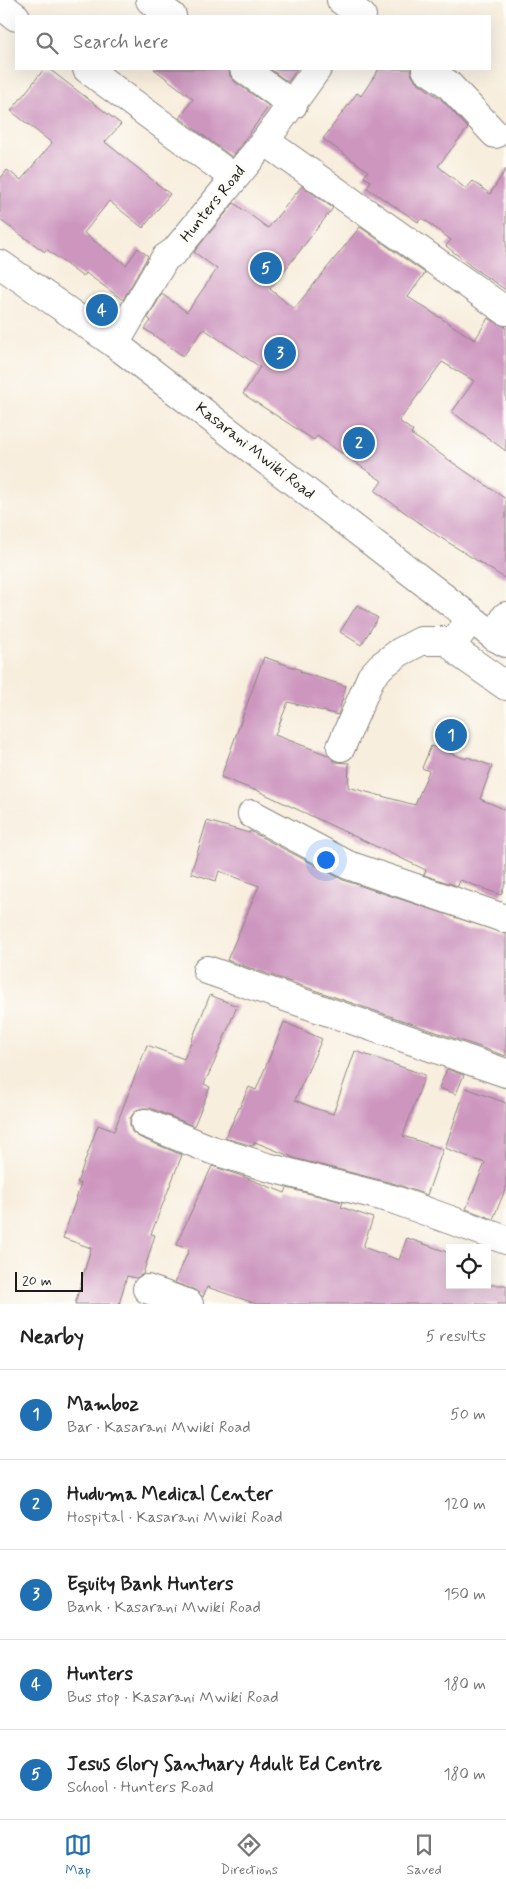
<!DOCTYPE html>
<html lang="en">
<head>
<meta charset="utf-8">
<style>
	:root { --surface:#fff; --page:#f2f2f2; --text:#222; --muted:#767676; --line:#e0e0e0; --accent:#1f6fb2 }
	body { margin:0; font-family:Mynerve,sans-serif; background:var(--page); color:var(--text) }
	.controls { position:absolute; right:15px; bottom:15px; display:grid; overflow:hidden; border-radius:0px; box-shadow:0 5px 20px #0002 }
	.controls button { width:45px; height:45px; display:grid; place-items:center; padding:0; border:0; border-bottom:1px solid var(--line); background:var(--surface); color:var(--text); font:25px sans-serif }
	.scale { position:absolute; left:15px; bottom:12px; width:68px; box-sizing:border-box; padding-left:5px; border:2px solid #1c1c1c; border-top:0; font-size:14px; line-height:18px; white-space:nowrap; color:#1c1c1c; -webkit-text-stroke:4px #fdfcf7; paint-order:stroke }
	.you { position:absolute; left:325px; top:859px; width:18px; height:18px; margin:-12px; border:4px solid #fff; border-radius:50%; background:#1a73e8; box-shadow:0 0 0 8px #1a73e833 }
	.badge { display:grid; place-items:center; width:32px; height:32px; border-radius:50%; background:var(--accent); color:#fff; font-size:16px; font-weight:700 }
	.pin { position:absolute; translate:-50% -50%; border:2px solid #fff; box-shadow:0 1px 5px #0006 }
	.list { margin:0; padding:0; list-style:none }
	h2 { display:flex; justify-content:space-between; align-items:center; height:65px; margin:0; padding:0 20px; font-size:21px }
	h2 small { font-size:16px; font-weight:400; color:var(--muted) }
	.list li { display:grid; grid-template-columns:32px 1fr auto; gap:15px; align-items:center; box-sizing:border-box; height:90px; padding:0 20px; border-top:1px solid var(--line) }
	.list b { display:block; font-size:19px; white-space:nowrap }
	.list p { margin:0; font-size:16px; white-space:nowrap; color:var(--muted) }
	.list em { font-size:16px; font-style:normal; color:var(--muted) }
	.icon { flex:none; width:28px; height:28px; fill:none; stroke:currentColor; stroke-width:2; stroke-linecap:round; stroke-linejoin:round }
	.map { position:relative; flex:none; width:506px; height:1304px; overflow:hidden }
	.search { position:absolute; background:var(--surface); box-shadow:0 5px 20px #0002; left:15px; right:15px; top:15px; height:55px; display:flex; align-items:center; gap:12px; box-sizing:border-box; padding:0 18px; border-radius:0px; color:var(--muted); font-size:19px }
	.sheet { height:515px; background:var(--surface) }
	nav { display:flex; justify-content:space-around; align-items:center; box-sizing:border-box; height:70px; border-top:1px solid var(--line); background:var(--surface); font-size:14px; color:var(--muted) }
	nav a { display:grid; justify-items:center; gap:2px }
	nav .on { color:var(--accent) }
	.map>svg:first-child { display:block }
</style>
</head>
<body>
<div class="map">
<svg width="506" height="1304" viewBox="0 0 506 1304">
	<rect width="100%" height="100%" fill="#fdfcf7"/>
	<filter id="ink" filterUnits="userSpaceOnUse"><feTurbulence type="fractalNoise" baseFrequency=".02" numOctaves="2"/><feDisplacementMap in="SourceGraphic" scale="10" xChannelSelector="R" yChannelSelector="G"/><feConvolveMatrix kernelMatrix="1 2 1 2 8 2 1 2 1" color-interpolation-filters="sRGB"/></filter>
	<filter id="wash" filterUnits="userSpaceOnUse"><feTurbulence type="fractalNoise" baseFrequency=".0096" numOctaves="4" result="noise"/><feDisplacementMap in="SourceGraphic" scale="20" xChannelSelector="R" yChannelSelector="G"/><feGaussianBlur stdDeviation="1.12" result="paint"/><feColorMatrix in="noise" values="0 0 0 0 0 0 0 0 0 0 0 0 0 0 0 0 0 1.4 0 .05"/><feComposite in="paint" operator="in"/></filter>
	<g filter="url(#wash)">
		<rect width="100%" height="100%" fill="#f8eede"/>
		<g id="blocks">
			<path fill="#cd96bf" d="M44,69H49L121,124L105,142L170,194L143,228L109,201L84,233L126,265L138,248L148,256L123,300L86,273L83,277L46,249L45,252L0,220V179L7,170L21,180L52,143L11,111Z
				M154,69H229L230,76L235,82L269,106L232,157L180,118L193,99Z
				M270,69H297L288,82Z
				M379,69H411L412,76L417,82L442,100L468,128L438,166L466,189L473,181L490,194L506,169V290L472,267L446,246L451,240L422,218L418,222L367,188L371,181L364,177L368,171L323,139L357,93L361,96Z
				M302,186L333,208L270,289L294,309L360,227L425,273L408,297L475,340L488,318L506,327V451L452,412L474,381L442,362L399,421L413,431L411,434L506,499V579L438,536L375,491L382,481L317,436L314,440L243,394L260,367L204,329L183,356L145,329L151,321L148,318L162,294L187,312L217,269L194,252L234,203L268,228Z
				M357,605L378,618L361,645L340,632Z
				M264,657L301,670L300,672L346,686L338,715L288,702L275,735L328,755L335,762L349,763L348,787L415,805L429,771L422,768L431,746L466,759L467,757L492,766L480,799L506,810V881L501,895L460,880L458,886L424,875L426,870L254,789V790L221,777Z
				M207,821L249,833L250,831L343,880L506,934V1056L227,960L259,886L219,871L216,881L191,873Z
				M210,995L237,1006L214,1063L204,1084L210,1087L194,1126L150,1108H143L136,1110L130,1118V1125L132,1132L139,1137L182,1155L151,1234L155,1235L143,1274L136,1278L127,1276L119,1304H75L91,1248L63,1238L81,1184L77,1183L98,1125L114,1131L147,1045L184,1059Z
				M284,1022L322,1039L295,1100L314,1108L333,1114L355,1051L425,1075L403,1136L443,1149L427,1195L396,1184L297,1159L255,1142L253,1146L225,1138L249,1087L256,1090Z
				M447,1069L464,1075L456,1094L439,1088Z
				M466,1088L506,1103V1188L493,1219L466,1209L485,1163L445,1148Z
				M212,1166L239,1175L285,1193L287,1188L343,1202L341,1207L373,1218L363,1247L399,1260L407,1238L450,1253V1285H506V1304H257L207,1287L203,1297L195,1290L175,1283L189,1249L176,1245Z"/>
		</g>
	</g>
	<g filter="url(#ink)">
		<use href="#blocks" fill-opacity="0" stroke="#8a857d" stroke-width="1"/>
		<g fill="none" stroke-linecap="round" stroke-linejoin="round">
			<g stroke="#8a857d" stroke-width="30">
				<path id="minor" d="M150,0L172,16
					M341,0L362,16
					M7,10L16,17
					M87,69L233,177
					M244,69L293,105
					M426,69L448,84L495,134
					M265,141L506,311
					M115,344L165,258L175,251L265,141L317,69
					M464,628L455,641V648L462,655L506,686
					M495,637L506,616
					M341,747L371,677L381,666L400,652L421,641H455
					M252,814L348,865L506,919
					M207,970L506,1073
					M145,1123L212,1150L267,1167L392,1199L506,1240
					M147,1289L189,1304"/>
			</g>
			<g stroke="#8a857d" stroke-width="30">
				<path id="major" d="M0,264L115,344L495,637L506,643"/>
			</g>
			<use href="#minor" stroke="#fff" stroke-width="28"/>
			<use href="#major" stroke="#fff" stroke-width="28"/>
		</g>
	</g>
	<g text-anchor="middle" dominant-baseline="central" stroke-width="5" stroke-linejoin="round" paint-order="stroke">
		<g font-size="16" fill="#1c1c1c" stroke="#fdfcf7">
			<text transform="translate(213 204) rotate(-51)">Hunters Road</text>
			<text transform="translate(255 451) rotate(38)">Kasarani Mwiki Road</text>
		</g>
	</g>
</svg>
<div class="controls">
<button><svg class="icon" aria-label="locate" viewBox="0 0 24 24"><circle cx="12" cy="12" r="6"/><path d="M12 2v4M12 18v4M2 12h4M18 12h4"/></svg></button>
</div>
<div class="scale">20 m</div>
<div class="you"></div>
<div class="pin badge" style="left:451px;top:735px">1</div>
<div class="pin badge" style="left:359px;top:443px">2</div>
<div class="pin badge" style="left:280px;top:353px">3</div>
<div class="pin badge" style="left:102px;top:310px">4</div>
<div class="pin badge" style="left:266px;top:268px">5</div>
<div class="search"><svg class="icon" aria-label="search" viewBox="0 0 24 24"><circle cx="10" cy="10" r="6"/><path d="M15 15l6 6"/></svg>Search here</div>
</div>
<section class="sheet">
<h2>Nearby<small>5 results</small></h2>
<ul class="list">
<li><span class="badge">1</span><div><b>Mamboz</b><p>Bar · Kasarani Mwiki Road</p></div><em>50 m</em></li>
<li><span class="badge">2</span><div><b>Huduma Medical Center</b><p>Hospital · Kasarani Mwiki Road</p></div><em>120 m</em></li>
<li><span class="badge">3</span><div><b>Equity Bank Hunters</b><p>Bank · Kasarani Mwiki Road</p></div><em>150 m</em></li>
<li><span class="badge">4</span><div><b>Hunters</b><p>Bus stop · Kasarani Mwiki Road</p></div><em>180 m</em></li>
<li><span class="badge">5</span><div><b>Jesus Glory Santuary Adult Ed Centre</b><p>School · Hunters Road</p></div><em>180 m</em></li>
</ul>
</section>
<nav>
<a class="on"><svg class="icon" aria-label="map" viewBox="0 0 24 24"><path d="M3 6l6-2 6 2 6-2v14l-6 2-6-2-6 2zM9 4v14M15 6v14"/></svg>Map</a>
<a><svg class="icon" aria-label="directions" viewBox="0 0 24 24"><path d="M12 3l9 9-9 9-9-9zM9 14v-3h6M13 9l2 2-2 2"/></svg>Directions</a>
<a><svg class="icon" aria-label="saved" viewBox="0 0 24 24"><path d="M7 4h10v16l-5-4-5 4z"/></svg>Saved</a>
</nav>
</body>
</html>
